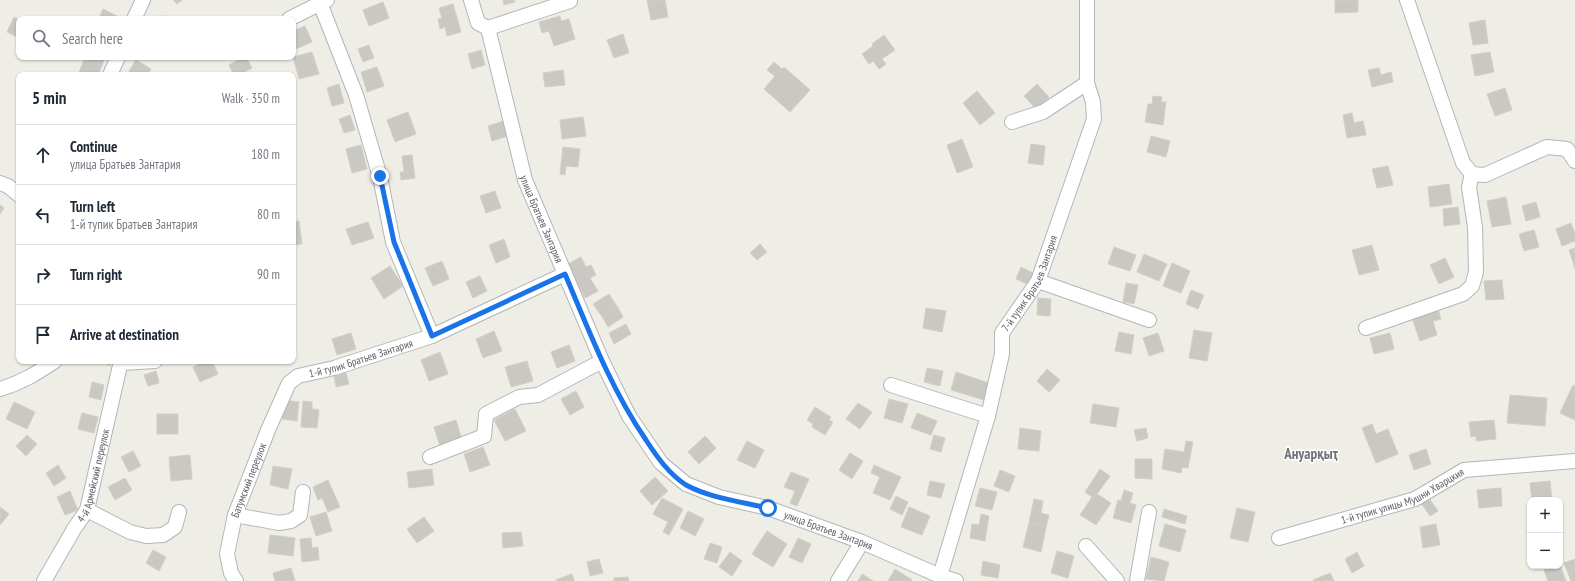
<!DOCTYPE html>
<html lang="en">
<head>
<meta charset="utf-8">
<style>
	:root { --surface:#fff; --page:#f6f6f7; --text:#1f2937; --muted:#747a83; --line:#e0e1e3 }
	body { margin:0; font-family:"PT Sans Narrow",sans-serif; background:var(--page); color:var(--text) }
	.controls { position:absolute; right:12px; bottom:12px; display:grid; overflow:hidden; border-radius:8px; box-shadow:0 1px 3px #0004 }
	.controls button { width:36px; height:36px; display:grid; place-items:center; padding:0; border:0; border-bottom:1px solid var(--line); background:var(--surface); color:var(--text); font:20px sans-serif }
	.stop { position:absolute; width:12px; height:12px; margin:-9px; border:3px solid #1a73e8; border-radius:50%; background:#fff }
	.stop.end { background:#1a73e8; border-color:#fff; box-shadow:0 1px 4px #0008 }
	.list { margin:0; padding:0; list-style:none }
	h2 { display:flex; justify-content:space-between; align-items:center; height:52px; margin:0; padding:0 16px; font-size:17px }
	h2 small { font-size:13px; font-weight:400; color:var(--muted) }
	.list li { display:grid; grid-template-columns:26px 1fr auto; gap:12px; align-items:center; box-sizing:border-box; height:60px; padding:0 16px; border-top:1px solid var(--line) }
	.list b { display:block; font-size:15px; white-space:nowrap }
	.list p { margin:0; font-size:13px; white-space:nowrap; color:var(--muted) }
	.list em { font-size:13px; font-style:normal; color:var(--muted) }
	.icon { flex:none; width:22px; height:22px; fill:none; stroke:currentColor; stroke-width:2; stroke-linecap:round; stroke-linejoin:round }
	.map { position:relative; flex:none; width:1575px; height:581px; overflow:hidden }
	.search { position:absolute; background:var(--surface); box-shadow:0 1px 3px #0004; left:16px; top:16px; width:280px; height:44px; display:flex; align-items:center; gap:10px; box-sizing:border-box; padding:0 14px; border-radius:8px; color:var(--muted); font-size:15px }
	.panel { position:absolute; background:var(--surface); box-shadow:0 1px 3px #0004; left:16px; top:72px; width:280px; height:292px; border-radius:8px }
	.map>svg:first-child { display:block }
</style>
</head>
<body>
<div class="map">
<svg width="1575" height="581" viewBox="0 0 1575 581">
	<rect width="100%" height="100%" fill="#eeede6"/>
	<path fill="#cac8c2" stroke="#d3cfc5" d="M173,0H182L177,4Z
		M503,0H514L515,2L504,5Z
		M647,0H665L668,17L651,20Z
		M1335,0H1358V12L1335,13Z
		M383,2L389,18L369,26L363,10Z
		M453,4L461,32L447,36L445,27L440,29L438,19L442,18L439,8Z
		M103,9L117,16L115,19H99Z
		M165,16L166,19H154Z
		M560,16L561,21L569,19L575,39L554,46L549,31L542,33L539,22Z
		M14,17L19,20L18,26L19,27V38L7,32Z
		M1485,20L1488,43L1473,45L1469,23Z
		M305,26L312,42L293,50V31Z
		M623,34L629,53L614,58L607,40Z
		M884,35L895,50L882,59L886,64L879,69L873,61L869,64L862,54L873,46L872,44Z
		M369,45L374,58L363,62L358,49Z
		M481,50L485,65L472,69L468,54Z
		M312,52L319,74L299,79L293,57Z
		M1490,52L1494,72L1475,76L1471,55Z
		M85,57H96L104,60L98,75H78Z
		M244,57H246L252,68L239,75H234L229,65Z
		M136,60L151,69L147,75H135L129,71Z
		M774,62L782,69L784,67L810,90L790,112L764,89L775,76L767,70Z
		M377,67L384,86L367,92L361,72Z
		M1379,68L1381,75L1391,72L1393,82L1372,87L1368,70Z
		M563,70L565,85L545,87L543,73Z
		M339,84L344,103L332,106L327,88Z
		M1037,84L1049,97L1036,109L1024,96Z
		M1505,88L1512,110L1495,116L1487,94Z
		M977,91L995,113L980,125L963,103Z
		M1153,96L1162,97L1161,102H1166L1163,125L1145,122L1148,104H1152Z
		M408,112L416,134L395,142L387,120Z
		M1352,113L1354,123L1363,121L1366,135L1347,138L1343,115Z
		M350,115L355,130L344,133L339,119Z
		M583,117L586,136L562,139L560,120Z
		M504,121L508,136L492,141L488,126Z
		M1151,136L1170,141L1166,157L1147,152Z
		M962,139L973,167L957,173L947,145Z
		M1031,144L1045,146L1043,165L1028,163Z
		M361,145L367,169L352,173L346,149Z
		M563,147L580,149L578,167L566,166L565,175L560,174Z
		M412,155L415,178L401,180L400,172H404L402,156Z
		M1388,166L1393,185L1377,188L1372,169Z
		M1449,184L1452,204L1430,207L1428,187Z
		M495,191L501,208L486,213L480,196Z
		M1506,197L1511,224L1492,227L1487,201Z
		M1536,202L1540,217L1526,221L1522,206Z
		M0,205L4,208L0,214Z
		M1458,207L1460,224L1444,226L1443,209Z
		M299,221L302,244L293,245V222Z
		M368,222L374,238L352,245L346,229Z
		M1571,223L1575,234V241L1562,246L1556,229Z
		M1534,230L1539,247L1524,251L1519,234Z
		M504,239L510,257L496,263L489,245Z
		M760,244L767,252L757,260L750,253Z
		M1372,245L1379,270L1359,275L1352,250Z
		M1114,247L1136,255L1130,271L1108,264Z
		M1575,248V268L1569,250Z
		M1144,254L1167,264L1159,281L1137,272Z
		M581,257L586,267L591,265L596,275L590,278L598,291L585,298L568,264Z
		M1445,258L1454,277L1439,284L1430,265Z
		M442,261L449,279L433,286L425,268Z
		M1172,263L1190,271L1181,293L1163,286Z
		M390,266L403,286L384,299L371,278Z
		M1021,267L1033,273L1027,284L1016,279Z
		M480,276L487,291L473,298L466,282Z
		M1502,280L1504,299L1486,300L1484,281Z
		M1126,283L1138,285L1134,304L1123,302Z
		M1191,290L1204,295L1198,309L1186,304Z
		M609,294L618,308L603,318L593,304Z
		M1038,298L1051,299L1050,316L1037,315Z
		M1437,306L1441,319L1433,321L1437,335L1420,341L1411,315Z
		M618,308L623,317L608,327L603,318Z
		M926,308L946,311L942,332L923,328Z
		M626,324L631,334L614,344L609,333Z
		M1194,330L1212,333L1207,361L1189,358Z
		M494,331L502,351L483,358L476,339Z
		M1119,332L1134,335L1131,354L1115,351Z
		M351,333L356,349L337,355L332,339Z
		M1158,333L1164,351L1149,356L1143,338Z
		M1390,333L1394,349L1374,354L1370,338Z
		M569,345L575,361L557,368L551,352Z
		M440,352L448,374L429,381L421,360Z
		M96,361H111L110,365Z
		M205,361H212L218,374L200,382L193,367Z
		M527,361L533,381L511,387L505,367Z
		M927,368L943,371L940,386L924,382Z
		M1047,369L1060,380L1049,392L1037,381Z
		M156,371L159,383L148,386L144,375Z
		M956,372L989,383L984,400L951,390Z
		M346,373L349,384L336,387L334,376Z
		M92,382L104,385L101,400L89,397Z
		M1573,385L1575,386V420L1560,413Z
		M576,391L584,407L570,415L561,399Z
		M1510,395L1547,398L1545,426L1507,423Z
		M889,399L908,404L902,423L884,418Z
		M284,400L299,402L297,421L282,419Z
		M303,401L312,402V409L319,410L317,428L301,427Z
		M14,402L35,412L27,429L6,419Z
		M858,403L872,412L860,429L846,419Z
		M1093,404L1119,408L1116,427L1090,423Z
		M815,407L831,417L829,420L833,422L825,435L812,427L813,424L807,420Z
		M515,409L526,431L505,441L494,420Z
		M82,413L98,417L94,433L78,429Z
		M917,413L937,421L931,435L911,428Z
		M157,414H178V434H157Z
		M456,420L462,440L440,446L434,427Z
		M1494,420L1496,439L1476,441V436L1471,437L1469,422Z
		M1372,424L1376,434L1388,429L1398,454L1376,463L1362,428Z
		M1020,428L1041,431L1039,451L1018,449Z
		M1146,428L1148,438L1137,441L1134,430Z
		M27,435L37,444L26,456L16,446Z
		M934,435L945,438L941,452L930,449Z
		M705,436L716,448L699,464L688,452Z
		M747,441L764,450L755,468L737,460Z
		M1186,441L1193,442L1188,468L1182,467L1181,473L1162,469L1165,449L1184,452Z
		M483,447L490,465L470,472L464,454Z
		M1426,449L1431,464L1414,470L1409,455Z
		M133,451L141,466L129,472L121,457Z
		M850,453L863,461L852,479L839,470Z
		M190,455L192,479L171,481L169,457Z
		M1135,459H1152V479L1135,478Z
		M58,465L66,478L54,486L46,473Z
		M874,465L901,477L890,500L873,493L880,477L871,473Z
		M273,466L292,469L288,489L270,485Z
		M432,469L434,485L409,488L407,472Z
		M1100,469L1110,476L1097,494L1111,503L1096,525L1080,515L1092,497L1085,492Z
		M1000,470L1015,476L1009,492L994,486Z
		M791,472L809,479L797,506L790,503L795,491L784,487Z
		M655,477L668,491L652,505L640,491Z
		M125,478L132,490L115,500L108,487Z
		M328,480L340,507L328,512L322,498L318,500L313,487Z
		M930,481L945,484L941,498L927,495Z
		M1550,481L1552,500H1532L1530,483Z
		M980,488L997,492L992,510L975,506Z
		M1501,488L1502,506L1479,508L1477,490Z
		M1124,490L1133,493L1130,503L1136,505L1131,523L1113,518L1118,500L1121,501Z
		M70,491L78,510L65,515L57,497Z
		M896,496L908,502L902,515L890,509Z
		M662,498L683,509L669,535L663,532L668,522L653,514Z
		M1429,498L1438,511L1430,516L1421,503Z
		M1034,499L1043,501L1041,513L1049,515L1046,527L1029,523Z
		M0,507L9,514L0,525Z
		M909,507L930,516L922,535L901,527Z
		M1237,508L1255,512L1248,542L1230,538Z
		M1164,509L1187,516L1185,524L1162,517Z
		M688,511L704,519L695,536L680,528Z
		M326,512L332,531L316,536L310,517Z
		M981,514L989,516L985,541L970,538L972,524L979,525Z
		M424,517L434,531L417,543L407,529Z
		M1029,523L1046,527L1041,552L1023,547Z
		M1165,524L1186,530L1180,552L1159,546Z
		M1436,524L1440,545L1423,548L1420,527Z
		M767,531L787,544L773,567L752,554Z
		M521,532L523,546L503,548L502,533Z
		M270,535L295,538L293,556L268,553Z
		M311,538L312,548L318,547L319,560L302,562L300,539Z
		M798,538L811,544L802,563L789,557Z
		M710,543L722,547L717,563L704,559Z
		M153,550L166,557L159,571L146,563Z
		M1057,551L1074,556L1068,578L1051,573Z
		M730,552L742,561L732,576L719,567Z
		M1357,552L1364,566L1352,573L1345,559Z
		M1151,557L1169,562L1164,581L1146,579Z
		M599,559L603,573L590,576L587,562Z
		M1575,559V581H1571L1564,563Z
		M983,561L1000,565L998,578L981,575Z
		M1560,565L1566,581H1548L1544,570L1560,566Z
		M291,568L295,581H275L273,573Z
		M895,569L912,580L911,581H888Z
		M1330,573L1334,581H1314L1313,580Z
		M572,574L574,581H557L556,580Z
		M862,574L873,581H858Z
		M628,577L629,581H614V578Z"/>
	<g fill="none" stroke-linecap="round" stroke-linejoin="round">
		<g stroke="#b3b6b9" stroke-width="16">
			<g id="minor">
				<path id="s1" d="M471,0L478,23L488,28L525,180L602,361L629,416L661,463L686,484L719,497L768,508L862,542L940,576L956,581"/>
				<path d="M1407,0L1463,163L1472,174L1485,175L1547,147L1567,149L1575,161"/>
				<path d="M320,3L356,95L380,177L393,242L432,336"/>
				<path d="M134,19L143,0"/>
				<path d="M289,19L327,0"/>
				<path d="M488,28L570,1"/>
				<path d="M110,75L118,57"/>
				<path d="M1012,122L1043,112L1087,83"/>
				<path d="M0,183L8,186L19,195"/>
				<path d="M1038,281L1149,320"/>
				<path d="M1366,328L1463,294L1472,286L1476,272L1475,227L1469,187L1472,174"/>
				<path d="M121,363L155,361"/>
				<path d="M891,385L988,416"/>
				<path d="M0,389C21,383 37,373 55,361"/>
				<path d="M430,457L484,436L486,414L519,397L538,395L602,361"/>
				<path d="M87,510L130,532L146,536L163,535L175,527L179,512"/>
				<path d="M235,515L279,523L291,521L300,515L303,492"/>
				<path id="s2" d="M1279,538L1415,499L1464,470L1575,461"/>
				<path d="M1086,546L1117,581"/>
				<path id="s3" d="M940,576L988,416L1002,354V333L1038,281L1094,119L1093,102L1087,83V0"/>
				<path id="s4" d="M44,581L74,529L87,510L121,361"/>
				<path id="s5" d="M236,581L231,573L227,554L235,515L268,430L289,383L298,376L334,368L432,336L565,274"/>
				<path d="M838,581L862,542"/>
				<path d="M1137,581L1149,512"/>
			</g>
		</g>
		<use href="#minor" stroke="#fff" stroke-width="14"/>
	</g>
	<g fill="none" stroke-linecap="round" stroke-linejoin="round">
		<path stroke="#1a73e8" stroke-width="5" d="M380,176L394,242L432,336L565,274C589,331 611,389 646,440C657,457 669,474 686,485C710,498 742,502 768,508"/>
	</g>
	<g text-anchor="middle" dominant-baseline="central" stroke-width="3" stroke-linejoin="round" paint-order="stroke">
		<g font-size="11" fill="#5e6165" stroke="#fff">
			<text stroke="none"><textPath href="#s1" startOffset="234">улица Братьев Зантария</textPath></text>
			<text stroke="none"><textPath href="#s3" startOffset="309">7-й тупик Братьев Зантария</textPath></text>
			<text stroke="none"><textPath href="#s5" startOffset="288">1-й тупик Братьев Зантария</textPath></text>
			<text stroke="none"><textPath href="#s4" startOffset="118">4-й Армейский переулок</textPath></text>
			<text stroke="none"><textPath href="#s5" startOffset="106">Батумский переулок</textPath></text>
			<text stroke="none"><textPath href="#s2" startOffset="131">1-й тупик улицы Мушни Хварцкия</textPath></text>
			<text stroke="none"><textPath href="#s1" startOffset="689">улица Братьев Зантария</textPath></text>
		</g>
		<g font-size="15" font-weight="bold" fill="#6f7277" stroke="#fff">
			<text x="1311" y="453">Ануарқыҭ</text>
		</g>
	</g>
</svg>
<div class="controls">
<button>+</button>
<button>−</button>
</div>
<div class="stop" style="left:768px;top:508px"></div>
<div class="stop end" style="left:380px;top:176px"></div>
<div class="search"><svg class="icon" aria-label="search" viewBox="0 0 24 24"><circle cx="10" cy="10" r="6"/><path d="M15 15l6 6"/></svg>Search here</div>
<section class="panel">
<h2>5 min<small>Walk · 350 m</small></h2>
<ul class="list">
<li><svg class="icon" aria-label="ahead" viewBox="0 0 24 24"><path d="M12 20V5M6 11l6-6 6 6"/></svg><div><b>Continue</b><p>улица Братьев Зантария</p></div><em>180 m</em></li>
<li><svg class="icon" aria-label="left" viewBox="0 0 24 24"><path d="M17 20v-9H6M10 6l-5 5 5 5"/></svg><div><b>Turn left</b><p>1-й тупик Братьев Зантария</p></div><em>80 m</em></li>
<li><svg class="icon" aria-label="right" viewBox="0 0 24 24"><path d="M7 20v-9h11M14 6l5 5-5 5"/></svg><div><b>Turn right</b></div><em>90 m</em></li>
<li><svg class="icon" aria-label="arrive" viewBox="0 0 24 24"><path d="M6 21V4h12l-3 4 3 4H6"/></svg><div><b>Arrive at destination</b></div></li>
</ul>
</section>
</div>
</body>
</html>
